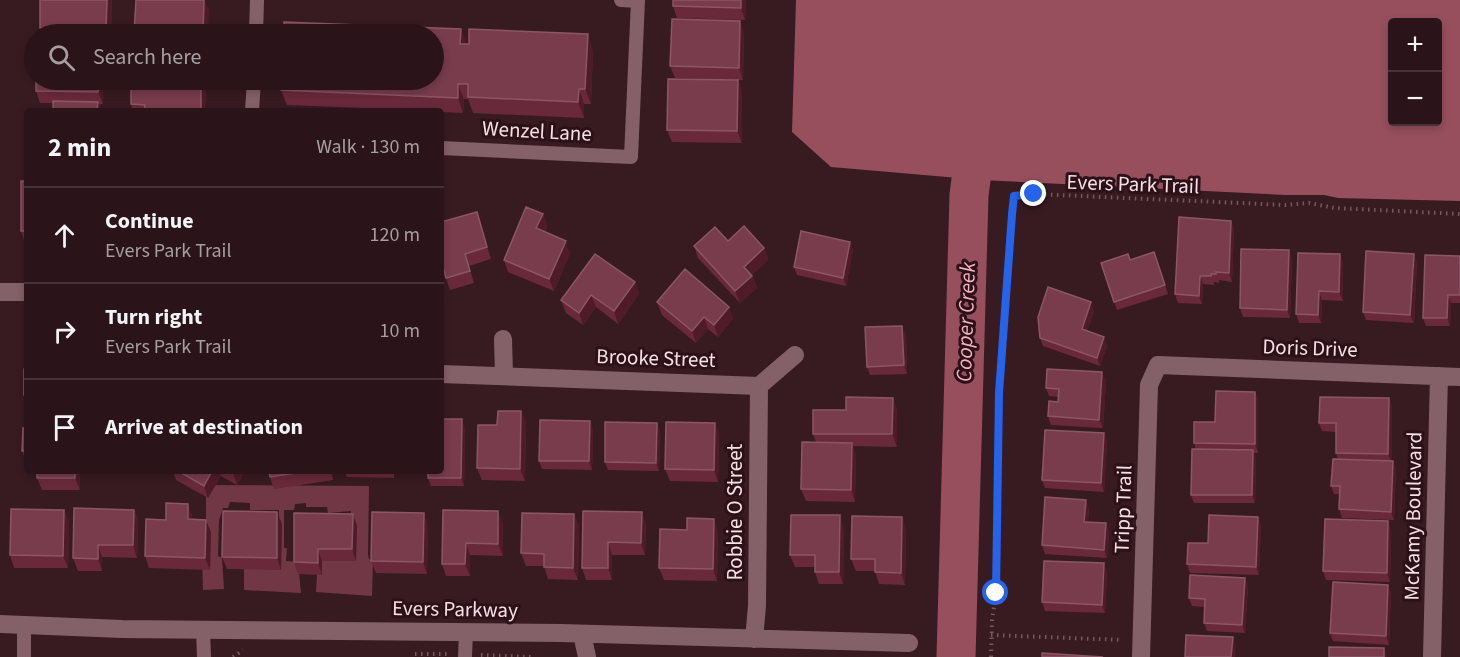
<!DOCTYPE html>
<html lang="en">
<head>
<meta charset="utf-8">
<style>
	:root { --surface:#2a1419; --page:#362126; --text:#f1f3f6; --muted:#a59ea2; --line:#463338 }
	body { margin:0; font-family:"Source Sans 3",sans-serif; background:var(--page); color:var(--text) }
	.controls { position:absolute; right:18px; top:18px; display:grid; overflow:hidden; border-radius:6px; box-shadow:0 3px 9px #0003 }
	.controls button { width:54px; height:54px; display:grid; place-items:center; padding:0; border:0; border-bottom:2px solid var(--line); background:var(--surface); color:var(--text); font:30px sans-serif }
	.stop { position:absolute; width:18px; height:18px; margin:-14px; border:4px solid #2563eb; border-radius:50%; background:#fff }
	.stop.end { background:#2563eb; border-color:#fff; box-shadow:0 2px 6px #0008 }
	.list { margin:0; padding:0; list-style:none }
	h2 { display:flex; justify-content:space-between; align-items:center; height:78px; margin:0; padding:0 24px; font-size:26px }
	h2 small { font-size:20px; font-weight:400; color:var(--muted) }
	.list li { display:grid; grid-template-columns:39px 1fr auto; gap:18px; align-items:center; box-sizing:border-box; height:96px; padding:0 24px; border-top:2px solid var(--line) }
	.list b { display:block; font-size:22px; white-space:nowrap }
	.list p { margin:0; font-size:20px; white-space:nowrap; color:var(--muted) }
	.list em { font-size:20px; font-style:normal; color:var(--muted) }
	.icon { flex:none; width:33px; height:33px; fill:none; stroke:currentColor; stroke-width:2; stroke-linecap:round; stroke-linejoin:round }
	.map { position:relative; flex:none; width:1460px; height:657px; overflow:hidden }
	.search { position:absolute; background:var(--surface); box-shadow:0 3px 9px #0003; left:24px; top:24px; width:420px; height:66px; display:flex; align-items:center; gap:15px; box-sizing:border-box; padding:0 21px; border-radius:33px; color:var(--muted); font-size:22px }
	.panel { position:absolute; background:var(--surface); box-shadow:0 3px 9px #0003; left:24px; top:108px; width:420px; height:366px; border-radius:6px }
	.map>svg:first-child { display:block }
</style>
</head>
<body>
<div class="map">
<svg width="1460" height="657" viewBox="0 0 1460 657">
	<rect width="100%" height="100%" fill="#381b21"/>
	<path fill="#713744" d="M206,485L369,486L368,555L369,559L373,561L372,596L316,592L318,559L351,515V511L328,513L327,507H306V503L295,504L294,510H284V548H287L286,561L298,562L301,593L244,590V561L277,547L279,510H250V503L230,502L228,508H223L219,520L218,556L222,558L224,589L203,590L202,557H206Z"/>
	<path fill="#974f5e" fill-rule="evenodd" d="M796,0H1460V201L1338,198L1324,195H1285L982,180L831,167L792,132ZM1392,22H1438V122H1392Z"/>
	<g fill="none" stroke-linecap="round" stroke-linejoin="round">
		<path stroke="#974f5e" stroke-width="39" d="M956,657L969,195L978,126"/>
		<path stroke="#74595e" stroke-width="4" stroke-dasharray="1.5 4.5" stroke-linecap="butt" d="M991,635L1123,640
			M415,654H449
			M481,655L532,657
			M233,657L243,650
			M991,657L992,620L996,593L999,393L1015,196L1034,194L1286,205L1309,203L1335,208L1460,214"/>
		<path stroke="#846168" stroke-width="14" d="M621,0L638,1
			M256,34L257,0
			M252,111L254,80
			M441,148L631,157L638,0
			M203,630L204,657
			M24,657V625
			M465,657L466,632"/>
		<path stroke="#846168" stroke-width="18" d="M0,292H27
			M503,339L504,375
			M441,374L759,386L795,355
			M0,624L122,629L561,633L909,643
			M582,634L587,657
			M754,639L757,606L759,386
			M1141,657L1149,385L1158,365L1460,377
			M1432,657L1439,376"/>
	</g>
	<path fill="#69293b" d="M112,0L111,34H42L40,28Z
		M746,0L745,20L677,18L673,6Z
		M744,33L743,80H738L742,92V143L672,142L667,130L735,80L675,78L670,66Z
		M467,44L593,50L591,104H584V118L473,113L468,99H464L463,113L441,112V111L287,105L281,90Z
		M103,80V104L53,111V103H40L36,91Z
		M131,80H206L205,111H133L131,104Z
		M27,181V243H25L21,231Z
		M543,214L547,226L545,232L570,253L554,291L508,272L504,260Z
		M1231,221L1234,229L1232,282L1219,280V283L1214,282V285L1203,284L1202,304L1178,303L1175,294Z
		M481,224L491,259L469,266L474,283L450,290L446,278Z
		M728,241L764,248L768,260L752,275L757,288L740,303L698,258L694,246Z
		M850,242L853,250L846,286L797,275L794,267Z
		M1154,252L1168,294L1117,310L1101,263L1130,260Z
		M1460,256V303H1451L1450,326H1426L1423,318Z
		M1292,259L1290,318L1243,317L1240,308Z
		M1343,262V301L1322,300L1321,323H1299L1296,314Z
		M1417,262L1414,323L1366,320L1363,312Z
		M635,282L639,294L618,324L596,307L583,325L566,313L561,300Z
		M657,302L729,307L733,319L718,337L708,329L696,343L662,315Z
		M1094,311L1087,331L1107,346L1100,366L1043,346L1040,338Z
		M906,335L907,374L870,375L867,367Z
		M27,369V404L24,395Z
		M1102,372L1106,381L1103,428L1051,425L1048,416L1058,402V397L1049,396L1046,388Z
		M1255,392L1258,400V453H1254L1256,458L1255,503H1194L1191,495L1196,449L1194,443L1215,422Z
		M893,398L897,410V447L853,446L856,455L855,502L806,501L801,489L816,442L813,434L846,410Z
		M1389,398L1392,407V461L1396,470L1394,520L1342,518L1339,509L1340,494H1334L1331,486L1338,459L1336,453V432L1322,431L1319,423Z
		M521,411L526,423L525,481L482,480L477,468L497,425Z
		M657,423L660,432L659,471L608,470L605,462Z
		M715,423L719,435L718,482L670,481L665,469Z
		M27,428V463L22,451Z
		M465,428L464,486H431L428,478Z
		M593,429L592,470L542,469L539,461Z
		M1107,441L1104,492L1045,488L1042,480Z
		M80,471V490H42L37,478Z
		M173,471H245L237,485L221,476L208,498L176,480Z
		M269,471H331L333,480L274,489L270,477Z
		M344,471H394V478L347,477Z
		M188,504L192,516V519L211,532L210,570L149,568L145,556L166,520Z
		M1089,508L1088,522L1109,532L1107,558L1045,554L1042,545Z
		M64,510L69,522L68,568H14L10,555Z
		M134,510L138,522L137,558L102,557V571H78L73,558Z
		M443,510L503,523V556L470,555V576H446L442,564Z
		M583,511L646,524L645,555H612V580H586L582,568Z
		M353,514L357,526L356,561H322V575L298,574L294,562Z
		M574,514L579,526L578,580L548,579L544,566H526L521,553Z
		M1258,517L1261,526L1259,575L1190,573L1187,564L1208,543Z
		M1388,521L1391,529L1390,582L1326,580L1323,571Z
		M282,524L281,570L227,569L222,557Z
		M428,525L427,574L376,573L371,561Z
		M844,528L843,584H819L815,572V567H795L790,555Z
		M906,529L905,585L879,584L875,571H856L851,559Z
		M687,530L718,531L717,581L664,580L659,568Z
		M1107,572L1105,613L1045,611L1042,602Z
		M1388,585L1391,593L1389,645L1333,641L1330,633Z
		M1248,586L1245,633L1207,631L1204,623V607L1192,606L1189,598Z"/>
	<path fill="#4f1b29" d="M107,0H112L111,34H108L106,30Z
		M204,0L209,10L208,34H203Z
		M741,0H746L745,20L741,8Z
		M740,21L744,33L743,80L739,68Z
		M461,29L467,44H460Z
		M588,34L593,50L591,104L585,89Z
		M99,80H103V104L98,92Z
		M201,80H206L205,111H201Z
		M738,80L742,92V143L737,131Z
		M458,84L464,99L463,113L458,98Z
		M579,89L584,104V118L578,102Z
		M98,102L101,111H97Z
		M477,212L481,224L491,259L487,247Z
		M543,214L547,226L541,241L536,228Z
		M1231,221L1234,229L1232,282L1229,273Z
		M566,241L570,253L554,291L549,279Z
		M850,242L853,250L846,286L843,278Z
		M764,248L768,260L748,279L744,267Z
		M1289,250L1292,259L1290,318L1287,310Z
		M1340,254L1343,262V301L1339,292Z
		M1414,254L1417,262L1414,323L1410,315Z
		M752,276L757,288L740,303L735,291Z
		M1200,276L1203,284L1202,304L1199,296Z
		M635,282L639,294L618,324L614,311Z
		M1319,291L1322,300L1321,323L1318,315Z
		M442,293L445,302L441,304V294Z
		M591,295L596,307L583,325L579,313Z
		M1448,295L1451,303L1450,326L1447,318Z
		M1091,302L1094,311L1085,338L1082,329Z
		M729,307L733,319L718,337L714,325Z
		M704,317L708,329L696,343L692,331Z
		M902,326L906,335L907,374L904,365Z
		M1104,337L1107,346L1100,366L1097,358Z
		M1102,372L1106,381L1103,428L1099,420Z
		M1255,392L1258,400V453L1255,444Z
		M893,398L897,410V447L892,434Z
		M1389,398L1392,407V463L1388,454Z
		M521,411L526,423L525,481L520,469Z
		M462,419L465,428L464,486L461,478Z
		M590,421L593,429L592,470L589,461Z
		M657,423L660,432L659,471L656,463Z
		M715,423L719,435L718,482L714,470Z
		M1104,433L1107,441L1104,492L1101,483Z
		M852,443L856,455L855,502L851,490Z
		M1253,450L1256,458L1255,503L1252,495Z
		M1393,461L1396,470L1394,520L1391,512Z
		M75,471H80V490L75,478Z
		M212,471H219L221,476L208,498L204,486Z
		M234,471H245L237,485L233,473Z
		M1086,500L1089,508L1087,530L1084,522Z
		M188,504L192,516V531L188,519Z
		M64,510L69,522L68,568L63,556Z
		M134,510L138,522L137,558L133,545Z
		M498,511L503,523V556L498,544Z
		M277,512L282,524L281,570L277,558Z
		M642,512L646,524L645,555L641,543Z
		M424,513L428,525L427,574L423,562Z
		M353,514L357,526L356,561L352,549Z
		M574,514L579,526L578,580L573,568Z
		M840,515L844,528L843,584L839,572Z
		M902,517L906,529L905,585L901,573Z
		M1258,517L1261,526L1259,575L1256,567Z
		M714,519L718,531L717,581L713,569Z
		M206,520L211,532L210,570L205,558Z
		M1388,521L1391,529L1390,582L1387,573Z
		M1106,523L1109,532L1107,558L1104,550Z
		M608,542L612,555V580L608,568Z
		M466,543L470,555V576L465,564Z
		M98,545L102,557V571L98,559Z
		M318,549L322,561V575L318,563Z
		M1104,563L1107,572L1105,613L1102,605Z
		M1245,578L1248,586L1245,633L1242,625Z
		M1388,585L1391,593L1389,645L1386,636Z
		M1233,637L1236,646L1235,657H1231Z
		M1384,648L1387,656V657H1384Z"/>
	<path fill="#783c4d" stroke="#8b5665" stroke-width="1.5" d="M40,0H107L106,30L40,28Z
		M136,0H204L203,34H134Z
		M673,0H741V8L673,6Z
		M672,19L740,21L739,68L670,66Z
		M284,22L461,29L460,44H469V29L588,34L585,89H579L578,102L468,97V84H458V98L281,90V80H434V34H284Z
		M668,79L738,80L737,131L667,130Z
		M36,80H99L98,92L36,91Z
		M131,80H201V111H144L145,105L131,104Z
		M53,101L98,102L97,111H33V110L53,111Z
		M21,181H27V231H21Z
		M526,207L543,214L536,228L566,241L549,279L504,260Z
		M477,212L487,247L465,254L470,271L446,278L441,260V222Z
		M1179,217L1231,221L1229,273L1216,272V274H1211V276H1200L1199,296L1175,294Z
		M744,226L764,248L744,267L752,276L735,291L694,246L715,227L728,241Z
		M801,231L850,242L843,278L794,267Z
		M1241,249L1289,250L1287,310L1240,308Z
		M1366,251L1414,254L1410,315L1363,312Z
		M1154,252L1165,285L1114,302L1101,263L1128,254L1130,260Z
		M1298,253L1340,254L1339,292L1319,291L1318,315L1296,314Z
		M595,254L635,282L614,311L591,295L579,313L561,300Z
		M1425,255L1460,256V295H1448L1447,318H1423Z
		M685,269L729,307L714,325L704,317L692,331L657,302Z
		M1048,287L1091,302L1082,329L1104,337L1097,358L1040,338L1038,317Z
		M26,318H27V361H26Z
		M902,326L904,365L867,367L865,327Z
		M24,369H27V395H24Z
		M1047,369L1102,372L1099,420L1048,416L1049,401L1058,402L1059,389L1046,388Z
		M1216,391L1255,392V444L1194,443V422H1215Z
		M846,397L893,398L892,434H813V410H846Z
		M1320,397L1389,398L1388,454L1336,453V423H1319Z
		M498,411H521L520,469L477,468L478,425H497Z
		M441,419H462L461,478H428V471H441Z
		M540,420L590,421L589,461H539Z
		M605,422L657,423L656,463L605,462Z
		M666,422L715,423L714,470L665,469Z
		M23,428H27V451H22Z
		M1045,430L1104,433L1101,483L1042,480Z
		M802,442L852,443L851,490L801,489Z
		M1192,449L1253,450L1252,495H1191Z
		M1333,459L1393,461L1391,512L1339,509L1340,486H1331Z
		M37,471H75V478H37Z
		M178,471H212L204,486Z
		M269,471H309L270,477Z
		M1045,497L1086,500L1084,522L1106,523L1104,550L1042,545Z
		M166,503L188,504V519L206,520L205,558L145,556L146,519L166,520Z
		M74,508L134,510L133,545H98V559L73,558Z
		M11,509L64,510L63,556L10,555Z
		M443,510L498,511V544L466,543L465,564H442Z
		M223,511L277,512V558L222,557Z
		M583,511L642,512L641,543L608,542V568H582Z
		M372,512L424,513L423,562L371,561Z
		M294,513L353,514L352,549H318V563L294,562Z
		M522,513L574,514L573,568L544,567V554L521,553Z
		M791,515H840L839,572H815V555H790Z
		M1209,515L1258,517L1256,567L1187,564L1188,543H1208Z
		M852,516L902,517L901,573L875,572V559H851Z
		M687,518L714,519L713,569L659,568L660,529L687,530Z
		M1325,519L1388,521L1387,573L1323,571Z
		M1044,561L1104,563L1102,605L1042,602Z
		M1190,575L1245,578L1242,625L1204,623L1205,599L1189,598Z
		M1333,582L1388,585L1386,636L1330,633Z
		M1186,635L1233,637L1231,657H1185Z
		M1329,647L1384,648V657H1329Z
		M1042,653L1103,657H1042Z"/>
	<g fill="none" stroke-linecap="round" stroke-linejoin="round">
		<path stroke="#2563eb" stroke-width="8" d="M996,593L999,393L1012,214L1014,196L1034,194"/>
	</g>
	<g text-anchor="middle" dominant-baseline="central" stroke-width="6" stroke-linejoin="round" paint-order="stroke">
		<g font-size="21" fill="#f5e0e4" stroke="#2d1118">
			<text transform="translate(537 131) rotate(3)">Wenzel Lane</text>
			<text transform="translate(1133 184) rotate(2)">Evers Park Trail</text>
			<text transform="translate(1310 348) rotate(2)">Doris Drive</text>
			<text transform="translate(656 358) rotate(2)">Brooke Street</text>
			<text transform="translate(1123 509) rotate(-88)">Tripp Trail</text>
			<text transform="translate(735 512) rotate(-90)">Robbie O Street</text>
			<text transform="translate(1413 516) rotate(-89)">McKamy Boulevard</text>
			<text transform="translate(455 609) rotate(1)">Evers Parkway</text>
		</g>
		<g font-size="22" font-style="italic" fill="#f3b2bd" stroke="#2d1118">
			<text transform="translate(966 322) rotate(-88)">Cooper Creek</text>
		</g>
	</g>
</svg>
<div class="controls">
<button>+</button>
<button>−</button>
</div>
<div class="stop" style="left:996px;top:593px"></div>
<div class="stop end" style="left:1034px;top:194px"></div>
<div class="search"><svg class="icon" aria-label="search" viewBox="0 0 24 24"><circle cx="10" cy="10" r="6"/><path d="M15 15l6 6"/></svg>Search here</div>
<section class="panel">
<h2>2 min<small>Walk · 130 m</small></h2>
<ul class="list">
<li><svg class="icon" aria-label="ahead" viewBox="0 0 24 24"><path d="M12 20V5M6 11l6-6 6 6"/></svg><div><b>Continue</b><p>Evers Park Trail</p></div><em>120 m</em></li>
<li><svg class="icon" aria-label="right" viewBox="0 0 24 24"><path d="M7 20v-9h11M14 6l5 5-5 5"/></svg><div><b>Turn right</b><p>Evers Park Trail</p></div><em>10 m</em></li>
<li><svg class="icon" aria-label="arrive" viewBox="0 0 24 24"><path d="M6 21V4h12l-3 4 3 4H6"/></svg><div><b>Arrive at destination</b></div></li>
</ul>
</section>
</div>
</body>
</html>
